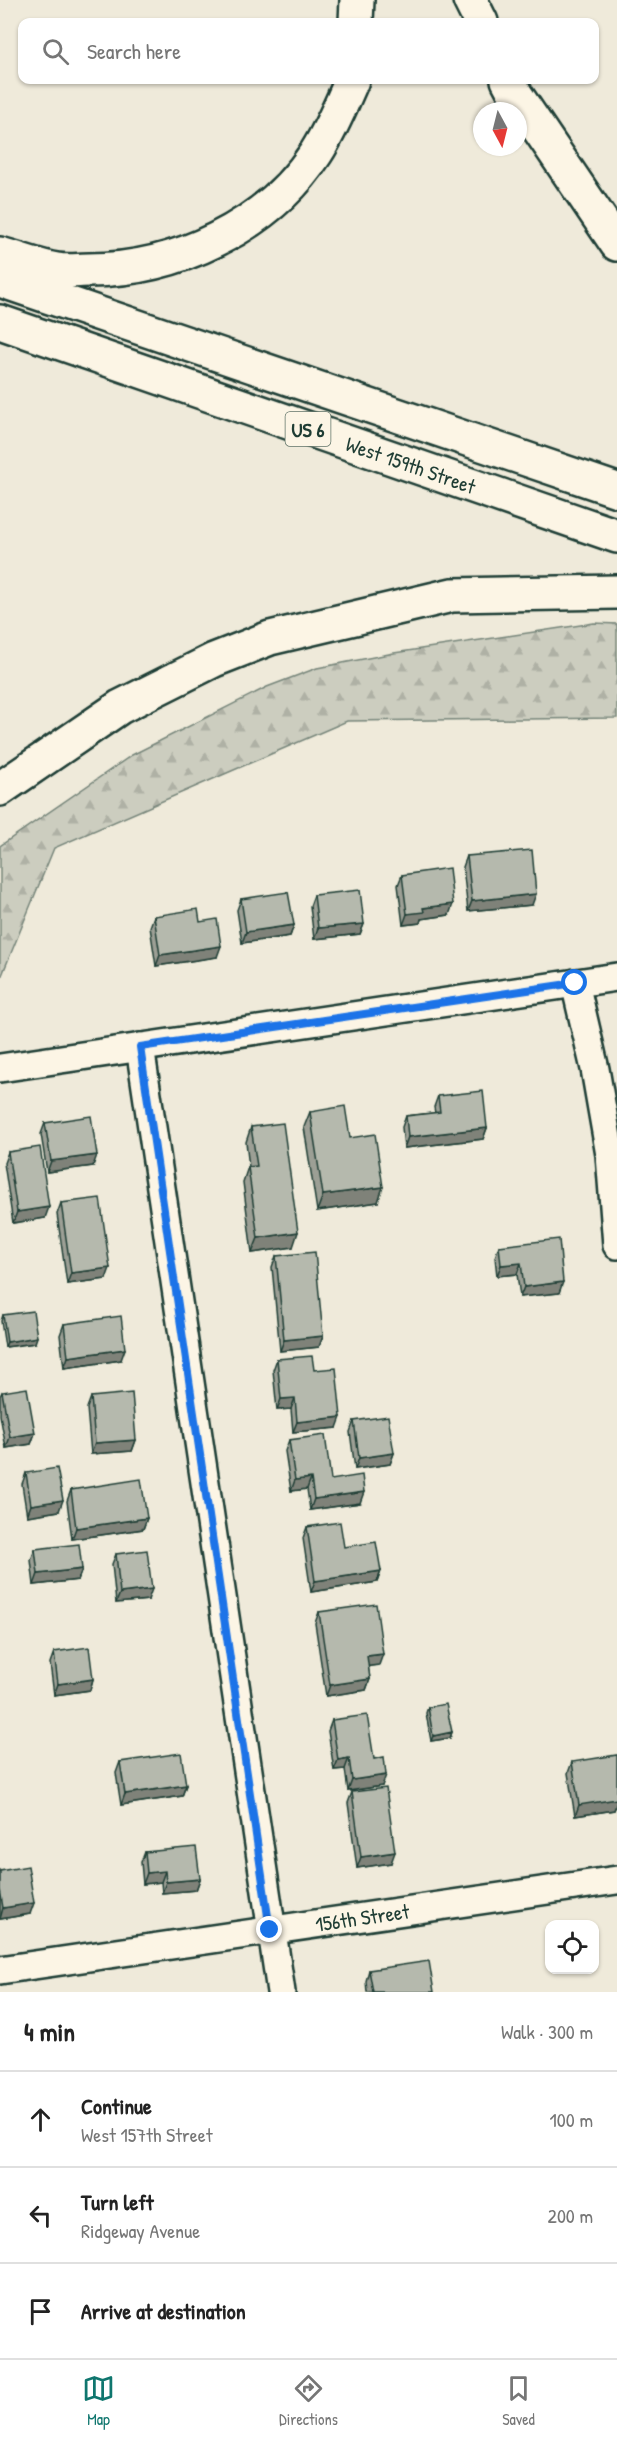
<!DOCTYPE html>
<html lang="en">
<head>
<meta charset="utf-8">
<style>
	:root { --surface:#fff; --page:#f2f2f2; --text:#222; --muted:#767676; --line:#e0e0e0; --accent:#0f766e }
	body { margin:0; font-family:"Patrick Hand",sans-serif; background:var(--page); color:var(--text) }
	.controls { position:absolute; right:18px; bottom:18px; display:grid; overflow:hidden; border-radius:12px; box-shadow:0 2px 4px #0004 }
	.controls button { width:54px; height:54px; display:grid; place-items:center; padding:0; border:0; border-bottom:2px solid var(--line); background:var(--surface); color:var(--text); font:30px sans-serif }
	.compass { position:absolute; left:473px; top:102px; width:54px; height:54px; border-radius:50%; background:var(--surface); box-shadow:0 2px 4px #0004; rotate:173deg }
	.stop { position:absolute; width:18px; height:18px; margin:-14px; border:4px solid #1a73e8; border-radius:50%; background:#fff }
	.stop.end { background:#1a73e8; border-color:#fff; box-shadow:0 2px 6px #0008 }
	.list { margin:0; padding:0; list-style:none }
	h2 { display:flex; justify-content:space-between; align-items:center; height:78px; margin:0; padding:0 24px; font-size:26px }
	h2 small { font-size:20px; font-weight:400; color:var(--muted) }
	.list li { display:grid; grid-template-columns:39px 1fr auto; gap:18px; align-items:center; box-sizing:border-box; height:96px; padding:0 24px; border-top:2px solid var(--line) }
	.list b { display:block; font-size:22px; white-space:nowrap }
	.list p { margin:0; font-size:20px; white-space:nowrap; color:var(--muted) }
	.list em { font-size:20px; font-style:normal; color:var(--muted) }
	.icon { flex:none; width:33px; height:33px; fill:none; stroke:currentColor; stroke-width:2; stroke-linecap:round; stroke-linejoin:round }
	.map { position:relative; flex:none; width:617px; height:1992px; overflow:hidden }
	.search { position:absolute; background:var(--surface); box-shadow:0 2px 4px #0004; left:18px; right:18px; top:18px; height:66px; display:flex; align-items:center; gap:15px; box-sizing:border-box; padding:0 21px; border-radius:12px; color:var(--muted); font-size:22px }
	.sheet { height:366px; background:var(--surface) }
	nav { display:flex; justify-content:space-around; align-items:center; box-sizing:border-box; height:84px; border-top:2px solid var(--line); background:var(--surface); font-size:16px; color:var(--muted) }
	nav a { display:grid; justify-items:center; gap:3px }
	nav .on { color:var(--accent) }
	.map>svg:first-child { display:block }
</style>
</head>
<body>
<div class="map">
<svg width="617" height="1992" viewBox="0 0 617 1992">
	<defs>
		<pattern id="forest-firs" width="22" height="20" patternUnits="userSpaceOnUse" patternTransform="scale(1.5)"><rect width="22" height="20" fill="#cccdbf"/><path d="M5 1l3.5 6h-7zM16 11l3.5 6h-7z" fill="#afb1a5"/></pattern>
	</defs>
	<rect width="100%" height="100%" fill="#efeada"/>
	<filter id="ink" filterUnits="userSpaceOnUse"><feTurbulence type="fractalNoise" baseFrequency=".0167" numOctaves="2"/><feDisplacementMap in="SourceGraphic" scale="12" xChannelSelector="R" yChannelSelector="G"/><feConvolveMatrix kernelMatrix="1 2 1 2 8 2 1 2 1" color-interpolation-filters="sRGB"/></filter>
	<g filter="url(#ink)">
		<path fill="url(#forest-firs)" stroke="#76857a" stroke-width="1.5" d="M594,623L617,624V718L347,721L54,848L0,980V846L132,755L267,687L317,668L394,653Z"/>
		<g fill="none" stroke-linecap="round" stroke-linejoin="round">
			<g stroke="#1f3d34" stroke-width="32">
				<g id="street">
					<path d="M575,983L595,1069L610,1155L617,1245"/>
					<path d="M140,1047L281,1992"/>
					<path d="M0,1068L617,977"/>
					<path id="s1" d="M0,1970L617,1880"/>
				</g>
			</g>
			<g stroke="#1f3d34" stroke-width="38">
				<g id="primary">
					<path d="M0,280L617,490"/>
					<path id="s2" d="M0,322L617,536"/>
				</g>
			</g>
			<g stroke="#1f3d34" stroke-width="38">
				<path id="highway" d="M470,0L481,22
					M356,22L357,0
					M508,80L516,95L617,244
					M0,254C19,259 38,267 57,270C67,272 79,270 89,270C175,270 268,227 316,153C331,130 341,105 352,80
					M0,789L120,707L214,660L270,638L452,595L617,592"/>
			</g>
			<use href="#street" stroke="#fcf5e5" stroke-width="27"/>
			<use href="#primary" stroke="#fcf5e5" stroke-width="33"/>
			<use href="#highway" stroke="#fcf5e5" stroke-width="33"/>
		</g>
		<path fill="#9c9f95" stroke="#1f3d34" stroke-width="1.5" d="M467,856L532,905L468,911L463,867Z
			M402,875L449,915L421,919L420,923L403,925L398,885Z
			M314,895L364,924L360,934L314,939L310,906Z
			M241,899L294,925L290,936L242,943L237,910Z
			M154,916L200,922L217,957L156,966L150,927Z
			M438,1096L487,1128L483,1139L404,1148L402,1127L406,1116L435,1113L434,1107Z
			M310,1112L350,1138L378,1202L317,1211L304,1127Z
			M45,1123L93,1166L47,1172L41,1134Z
			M251,1127L293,1247L252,1253L243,1182L248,1167H249L246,1142Z
			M8,1152L45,1218L13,1223L4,1163Z
			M61,1203L106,1279L67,1284L57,1214Z
			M499,1246L559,1293L520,1297L517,1274L497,1276L495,1257Z
			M276,1256L319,1347L280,1351L272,1267Z
			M3,1315L35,1343L5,1347L1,1321Z
			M64,1324L121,1360L64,1368L60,1335Z
			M277,1359L314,1370L337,1428L293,1432L291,1409L277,1410L273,1370Z
			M2,1392L35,1433L31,1444L6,1448L0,1415V1396Z
			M91,1397L136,1440L132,1451L91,1454L87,1408Z
			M354,1421L394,1453L390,1464L355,1469L350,1432Z
			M289,1440L331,1480L360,1503L310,1510L307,1489L291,1491L285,1451Z
			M26,1473L59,1511L27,1516L22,1484Z
			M71,1490L147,1518L143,1529L72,1539L67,1501Z
			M307,1527L344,1547L381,1571L377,1582L311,1592L303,1538Z
			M35,1549L82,1569L78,1580L34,1585L31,1560Z
			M116,1554L148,1600L116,1603L112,1564Z
			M319,1612L379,1665L368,1666L370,1679L366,1690L326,1696L315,1623Z
			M54,1652L93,1679L90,1690L54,1695L50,1663Z
			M428,1707L452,1732L450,1738L431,1741L426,1713Z
			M332,1720L374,1759L382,1786L348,1791L345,1769L334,1770L328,1731Z
			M120,1762L186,1785L182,1796L121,1805L116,1773Z
			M572,1762L617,1802L614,1810L575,1816L568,1773Z
			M352,1792L391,1863L357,1868L348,1803Z
			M145,1852L200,1879L196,1890L162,1893L161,1882L143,1884L141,1862Z
			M0,1871L30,1914L0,1919Z
			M369,1970L434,1992H367L366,1981Z"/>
		<path fill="#7f8279" stroke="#1f3d34" stroke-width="1.5" d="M536,894L532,905L468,911L472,901Z
			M453,904L449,915L421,919L420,923L403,925L407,914L423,908Z
			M364,924L360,934L314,939L318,928Z
			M294,925L290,936L242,943L246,932Z
			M221,946L217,957L156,966L160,955Z
			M487,1128L483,1139L404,1148L408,1137Z
			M97,1155L93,1166L47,1172L51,1161Z
			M383,1187L378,1202L317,1211L323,1195Z
			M49,1207L45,1218L13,1223L17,1212Z
			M298,1232L293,1247L252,1253L258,1238Z
			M521,1263L517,1274L497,1276L501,1265Z
			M110,1268L106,1279L67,1284L71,1273Z
			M563,1282L559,1293L520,1297L524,1287Z
			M323,1336L319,1347L280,1351L284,1340Z
			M37,1337L35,1343L5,1347L7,1342Z
			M125,1349L121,1360L64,1368L68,1357Z
			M295,1398L291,1409L277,1410L281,1399Z
			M341,1417L337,1428L293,1432L297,1422Z
			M35,1433L31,1444L6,1448L10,1437Z
			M136,1440L132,1451L91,1454L95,1443Z
			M394,1453L390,1464L355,1469L359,1458Z
			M311,1478L307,1489L291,1491L295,1480Z
			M364,1492L360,1503L310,1510L314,1499Z
			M63,1500L59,1511L27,1516L31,1505Z
			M147,1518L143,1529L72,1539L76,1528Z
			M82,1569L78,1580L34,1585L38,1574Z
			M381,1571L377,1582L311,1592L315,1581Z
			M152,1589L148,1600L116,1603L120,1593Z
			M383,1654L379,1665L363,1667L367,1656Z
			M93,1679L90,1690L54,1695L58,1684Z
			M370,1679L366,1690L326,1696L330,1685Z
			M452,1732L450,1738L431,1741L433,1736Z
			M349,1758L345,1769L334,1770L338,1760Z
			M386,1775L382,1786L348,1791L352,1780Z
			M186,1785L182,1796L121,1805L125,1794Z
			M617,1792V1802L614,1810L575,1816L579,1805Z
			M395,1852L391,1863L357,1868L361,1857Z
			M165,1871L161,1882L143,1884L147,1873Z
			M200,1879L196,1890L162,1893L166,1882Z
			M34,1903L30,1914L0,1919L3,1908Z"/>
		<path fill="#b5b9ad" stroke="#1f3d34" stroke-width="1.5" d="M532,850L536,894L472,901L467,856Z
			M449,868L453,904L423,908L424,912L407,914L402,875Z
			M360,890L364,924L318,928L314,895Z
			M288,892L294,925L246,932L241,899Z
			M198,909L200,922L217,919L221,946L160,955L154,916Z
			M483,1091L487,1128L408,1137L406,1116L440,1112L438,1096Z
			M345,1106L350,1138L375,1134L383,1187L323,1195L310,1112Z
			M91,1116L97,1155L51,1161L45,1123Z
			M283,1123L298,1232L258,1238L248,1167L257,1166L251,1127Z
			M40,1147L49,1207L17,1212L8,1152Z
			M100,1198L110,1268L71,1273L61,1203Z
			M559,1239L563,1282L524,1287L521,1263L501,1265L499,1246Z
			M315,1252L323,1336L284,1340L276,1256Z
			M33,1311L37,1337L7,1342L3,1315Z
			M121,1316L125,1349L68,1357L64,1324Z
			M312,1356L314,1370L336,1368L341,1417L297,1422L295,1398L281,1399L277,1359Z
			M27,1388L35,1433L10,1437L2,1392Z
			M132,1393L136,1440L95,1443L91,1397Z
			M388,1416L394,1453L359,1458L354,1421Z
			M325,1435L331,1480L362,1475L364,1492L314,1499L311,1478L295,1480L289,1440Z
			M57,1468L63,1500L31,1505L26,1473Z
			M141,1479L147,1518L76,1528L71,1490Z
			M340,1522L344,1547L376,1542L381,1571L315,1581L307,1527Z
			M79,1544L82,1569L38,1574L35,1549Z
			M147,1550L152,1589L120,1593L116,1554Z
			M376,1604L383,1654L367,1656L370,1679L330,1685L319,1612Z
			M89,1647L93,1679L58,1684L54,1652Z
			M446,1704L452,1732L433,1736L428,1707Z
			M367,1715L374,1759L384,1757L386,1775L352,1780L349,1758L338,1760L332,1720Z
			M181,1753L186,1785L125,1794L120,1762Z
			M617,1755V1799L579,1805L572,1762Z
			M386,1788L395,1852L361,1857L352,1792Z
			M196,1847L200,1879L166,1882L165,1871L147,1873L145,1852Z
			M28,1866L34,1903L3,1908L0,1889V1871Z
			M429,1961L434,1992H373L369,1970Z"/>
	</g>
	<g fill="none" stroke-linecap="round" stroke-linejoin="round" filter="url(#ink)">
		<path stroke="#1a73e8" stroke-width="8" d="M270,1930L140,1047L575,983"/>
	</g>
	<g text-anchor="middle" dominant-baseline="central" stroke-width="5" stroke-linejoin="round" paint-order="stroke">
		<rect fill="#fcf5e5" stroke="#617469" stroke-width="1.5" x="285.5" y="412" width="45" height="34" rx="4.5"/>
		<g font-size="20" font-weight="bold" fill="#1f3d34">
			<text x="308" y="429">US 6</text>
		</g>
		<g font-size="21" fill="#1f3d34" stroke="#fcf5e5">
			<text stroke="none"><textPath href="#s2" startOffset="435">West 159th Street</textPath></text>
			<text stroke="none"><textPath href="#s1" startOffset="366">156th Street</textPath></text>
		</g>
	</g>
</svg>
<div class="controls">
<button><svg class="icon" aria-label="locate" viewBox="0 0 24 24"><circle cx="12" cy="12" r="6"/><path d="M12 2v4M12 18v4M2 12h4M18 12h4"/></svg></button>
</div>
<svg class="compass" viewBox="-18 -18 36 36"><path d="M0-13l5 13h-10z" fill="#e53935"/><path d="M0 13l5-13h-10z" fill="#767676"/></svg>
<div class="stop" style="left:575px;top:983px"></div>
<div class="stop end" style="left:270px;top:1930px"></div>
<div class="search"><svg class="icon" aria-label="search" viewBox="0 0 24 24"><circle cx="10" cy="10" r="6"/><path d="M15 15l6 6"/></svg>Search here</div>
</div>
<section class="sheet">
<h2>4 min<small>Walk · 300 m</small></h2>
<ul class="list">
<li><svg class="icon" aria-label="ahead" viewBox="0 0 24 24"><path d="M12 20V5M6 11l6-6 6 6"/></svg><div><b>Continue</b><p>West 157th Street</p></div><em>100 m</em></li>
<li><svg class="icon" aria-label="left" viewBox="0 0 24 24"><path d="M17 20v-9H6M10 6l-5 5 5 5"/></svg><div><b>Turn left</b><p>Ridgeway Avenue</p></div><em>200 m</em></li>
<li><svg class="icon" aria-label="arrive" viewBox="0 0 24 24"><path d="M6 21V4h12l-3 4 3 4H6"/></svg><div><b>Arrive at destination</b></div></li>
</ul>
</section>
<nav>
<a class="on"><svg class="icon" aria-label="map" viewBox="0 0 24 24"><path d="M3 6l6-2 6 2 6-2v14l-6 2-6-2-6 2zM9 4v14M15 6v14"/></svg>Map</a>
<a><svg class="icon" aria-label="directions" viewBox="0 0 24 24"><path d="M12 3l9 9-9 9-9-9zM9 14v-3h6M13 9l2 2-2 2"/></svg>Directions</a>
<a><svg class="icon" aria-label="saved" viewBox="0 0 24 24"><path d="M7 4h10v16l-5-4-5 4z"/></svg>Saved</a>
</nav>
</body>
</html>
